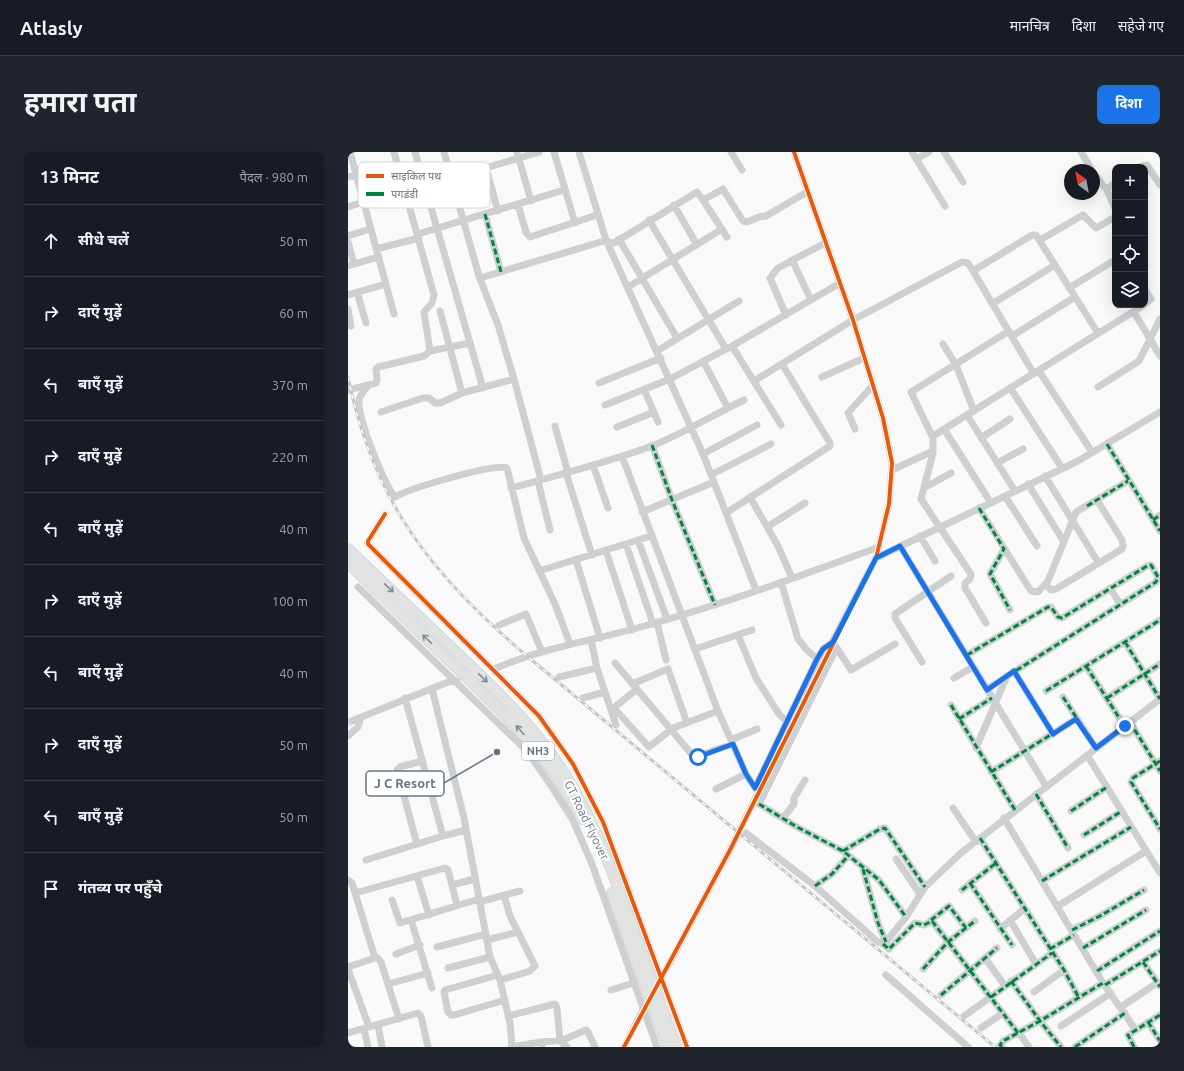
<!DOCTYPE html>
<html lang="hi">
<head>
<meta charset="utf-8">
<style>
	:root { --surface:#171b24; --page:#20242c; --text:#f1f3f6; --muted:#9ea1a6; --line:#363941; --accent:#1a73e8 }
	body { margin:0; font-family:Ubuntu,"Noto Sans Devanagari",sans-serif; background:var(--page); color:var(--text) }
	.controls { position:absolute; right:12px; top:12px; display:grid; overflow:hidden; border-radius:8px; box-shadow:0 4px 16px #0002 }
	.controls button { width:36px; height:36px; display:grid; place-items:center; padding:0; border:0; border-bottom:1px solid var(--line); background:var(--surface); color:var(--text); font:20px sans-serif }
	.compass { position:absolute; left:716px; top:12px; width:36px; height:36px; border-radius:50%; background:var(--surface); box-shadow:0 4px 16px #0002; rotate:328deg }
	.stop { position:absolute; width:12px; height:12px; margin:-9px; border:3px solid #1a73e8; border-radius:50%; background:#fff }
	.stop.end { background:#1a73e8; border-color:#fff; box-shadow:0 1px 4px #0008 }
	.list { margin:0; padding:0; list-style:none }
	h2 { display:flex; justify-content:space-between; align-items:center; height:52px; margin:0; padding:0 16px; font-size:17px }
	h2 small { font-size:13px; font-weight:400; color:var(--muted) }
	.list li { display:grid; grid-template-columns:26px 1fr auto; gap:12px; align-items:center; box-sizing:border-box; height:72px; padding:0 16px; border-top:1px solid var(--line) }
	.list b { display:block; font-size:15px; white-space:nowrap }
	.list em { font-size:13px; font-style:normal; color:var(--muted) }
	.icon { flex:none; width:22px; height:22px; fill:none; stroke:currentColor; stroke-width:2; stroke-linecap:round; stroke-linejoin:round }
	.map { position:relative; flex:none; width:812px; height:895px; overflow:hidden; border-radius:8px }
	header { display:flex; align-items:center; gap:24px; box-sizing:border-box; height:56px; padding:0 20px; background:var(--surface); border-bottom:1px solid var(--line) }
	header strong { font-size:19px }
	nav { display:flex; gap:22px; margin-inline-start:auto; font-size:14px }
	.intro { display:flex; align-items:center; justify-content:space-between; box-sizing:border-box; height:96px; padding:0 24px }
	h1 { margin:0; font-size:28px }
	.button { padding:10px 18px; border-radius:8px; background:var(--accent); color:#fff; font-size:14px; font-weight:700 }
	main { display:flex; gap:24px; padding:0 24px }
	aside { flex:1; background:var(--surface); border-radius:8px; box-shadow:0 4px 16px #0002 }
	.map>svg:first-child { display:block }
</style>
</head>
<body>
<header>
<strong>Atlasly</strong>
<nav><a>मानचित्र</a><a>दिशा</a><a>सहेजे गए</a></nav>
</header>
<div class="intro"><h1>हमारा पता</h1><a class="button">दिशा</a></div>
<main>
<aside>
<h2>13 मिनट<small>पैदल · 980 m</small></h2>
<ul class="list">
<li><svg class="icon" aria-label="ahead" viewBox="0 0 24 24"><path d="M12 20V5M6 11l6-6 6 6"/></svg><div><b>सीधे चलें</b></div><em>50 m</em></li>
<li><svg class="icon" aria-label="right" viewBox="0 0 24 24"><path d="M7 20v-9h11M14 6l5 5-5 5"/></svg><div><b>दाएँ मुड़ें</b></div><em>60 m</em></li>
<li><svg class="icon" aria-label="left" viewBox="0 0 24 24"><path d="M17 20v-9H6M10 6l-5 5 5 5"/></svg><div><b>बाएँ मुड़ें</b></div><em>370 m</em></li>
<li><svg class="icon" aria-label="right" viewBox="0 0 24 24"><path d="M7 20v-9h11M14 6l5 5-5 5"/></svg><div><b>दाएँ मुड़ें</b></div><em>220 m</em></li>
<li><svg class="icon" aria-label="left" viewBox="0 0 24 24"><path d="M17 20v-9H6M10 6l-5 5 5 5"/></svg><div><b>बाएँ मुड़ें</b></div><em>40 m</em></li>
<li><svg class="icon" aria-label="right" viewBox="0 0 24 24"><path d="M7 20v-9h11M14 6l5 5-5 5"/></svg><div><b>दाएँ मुड़ें</b></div><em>100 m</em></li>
<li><svg class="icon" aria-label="left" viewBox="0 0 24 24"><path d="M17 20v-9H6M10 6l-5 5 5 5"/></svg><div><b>बाएँ मुड़ें</b></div><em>40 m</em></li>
<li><svg class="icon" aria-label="right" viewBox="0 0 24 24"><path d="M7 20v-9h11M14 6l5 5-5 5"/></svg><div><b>दाएँ मुड़ें</b></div><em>50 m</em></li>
<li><svg class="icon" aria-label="left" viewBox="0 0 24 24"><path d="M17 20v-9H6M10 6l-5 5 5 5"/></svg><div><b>बाएँ मुड़ें</b></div><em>50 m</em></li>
<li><svg class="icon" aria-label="arrive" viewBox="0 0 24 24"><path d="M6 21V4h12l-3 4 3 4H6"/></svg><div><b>गंतव्य पर पहुँचे</b></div></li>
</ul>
</aside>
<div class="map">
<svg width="812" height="895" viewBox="0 0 812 895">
	<rect width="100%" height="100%" fill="#f9f9f9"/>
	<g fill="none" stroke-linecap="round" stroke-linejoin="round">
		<path stroke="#d4d8dc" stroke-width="7" stroke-dasharray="7 3.5" stroke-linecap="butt" d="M0,571L6,568"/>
		<g stroke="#d5d6d6" stroke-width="12">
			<path id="highway" d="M0,397C36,431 71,465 107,499C147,537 187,575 216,621C255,682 276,753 301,821
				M0,411C36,445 71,480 107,514C155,560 204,606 234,667
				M264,741L294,824
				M318,868L328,895
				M311,871L320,895"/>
		</g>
		<path stroke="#cecfd0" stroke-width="7" d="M2,0L46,162
			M67,0L135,236
			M96,0L131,124L150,173L166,227L193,328
			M169,0L183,49
			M206,0L227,71
			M231,0L258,88L355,302L408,438
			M383,0L394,18
			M446,0L505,168L535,266L544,311L541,352L528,406L478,502
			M564,0L597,54
			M596,0L615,30
			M733,0L744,18
			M568,7L581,0
			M791,15L799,13L812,33
			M138,16L150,59
			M746,21L756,35L760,36L767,31
			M0,25L8,23
			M104,26L191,0
			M758,36L767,56
			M355,48L375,37L395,69L399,70L411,65L418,64L459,40
			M170,53L178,80L182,85L249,63
			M326,53L349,93
			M0,55L15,50
			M137,62L153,120
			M301,68L378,197
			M70,82L216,38
			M0,84L22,77
			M271,87L329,186
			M692,88L735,63L748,76L767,65
			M0,90L6,112
			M28,97L71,86
			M444,108L463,148
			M0,114L30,105
			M625,119L684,83H688L750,181
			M132,126L256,89L266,91L349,40L355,48L379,85
			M280,135L374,77
			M721,136L767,108
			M797,137L803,147L797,152
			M9,140L18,171
			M0,143L38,132
			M644,152L707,113
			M0,157L3,174
			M92,159L114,241
			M786,160L812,204
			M438,163L422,126L430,116L477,91
			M664,184L727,145
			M595,192L608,213L626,259
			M384,194L433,273
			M82,199L122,191
			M309,199L391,149
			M355,209L380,256
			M691,219L744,300
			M474,225L516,206
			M406,229L505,168L614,110L620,111L625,119L686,222
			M251,231L313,206
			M19,235C16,239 12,243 11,248C9,265 36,332 47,345C60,337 149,310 159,316L176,386L207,452L222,492
			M750,235L791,209L812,167
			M296,237L310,270
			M663,237L714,316
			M0,238L28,231L29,227L28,217L30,215L76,204L82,199L76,160L84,151L86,143L46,0
			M257,253L322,227L384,194L492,131
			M33,260L75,246H81L87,251H92L114,241L166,227
			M619,263L667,339
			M207,274L220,321
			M269,275L306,260
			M507,277L500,261L525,233
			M596,277L643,351
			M585,284L796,153
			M633,286L662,267
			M759,292L812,379
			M304,293L324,348L367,453
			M355,302L409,273
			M274,304L370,559L398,622L407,636L469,507L475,497L484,490
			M649,311L675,297
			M245,313L260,356
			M544,318L585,299
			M218,321L244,403
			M363,323L423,292
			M697,324L750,410
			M190,329L202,378
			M680,332L716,390
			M163,336C210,323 258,311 304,294C336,281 365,263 396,248
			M576,336L603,321
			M657,344L689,394
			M402,345L430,394L444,426
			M631,356L683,439L690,440L700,429L728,360L780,329
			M294,360L366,330
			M378,361L482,294V291L434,212
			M37,362L20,389V392L191,564L225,612L255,670L339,895
			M805,368L812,363
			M419,375L457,351
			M572,384L587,409
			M290,388L319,467
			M278,392L305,472
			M552,394L698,634
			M656,397L642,422L662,458
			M258,399L284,478
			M528,406L730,309L812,260
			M228,408L252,486
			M191,419L303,384
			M433,430L450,487L458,497L469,507
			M698,433L703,438L708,437L774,397L775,394L774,388L749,348
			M10,435L179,599L204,635L225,668L244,712L309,895
			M762,436L772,452
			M309,470L318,508
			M638,471L617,436V431L622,427L623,422L573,347L585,301V286L563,240L661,179
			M151,473L178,462L194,500
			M390,483L408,526L431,562L438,569
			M243,488L249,516L268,573
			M485,490L503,518L547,492
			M777,490L812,547
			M485,492V503L411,652L449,675L495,699L531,728L558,765
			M347,497L404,478
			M619,503L700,455H703L710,465L714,466L799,414L803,413L810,425L808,430L639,537
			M574,510L547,466V462L603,424
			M267,511L346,605L385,592
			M738,514L777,575
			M146,517C195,495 249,488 300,473C378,451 455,423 531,395
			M666,519L705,582
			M211,525L249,516
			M606,526L625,515
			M284,532L320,517L339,571
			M84,537L116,666L142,805L152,828L162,871L164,895
			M289,537L268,554L267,557L301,595L325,576L370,559
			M698,539L812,468
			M715,545L748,596
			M57,546L95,684L118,678
			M235,546L257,540
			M759,546L812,512
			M603,553L667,658
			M611,567L644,546
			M6,568L100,530L109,529
			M782,570L812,619
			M0,584L10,575L13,565
			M383,588L409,577
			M628,596L659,524
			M739,603L812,721
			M812,609L785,626L783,630L812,677
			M643,620L728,567
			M368,637L398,622
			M688,642L720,696
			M605,656L628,690
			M723,659L759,635
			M435,666L446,652V646L457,628
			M656,666L755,831L787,877
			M398,681L467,734L530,790L537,791L558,765L577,735L613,701L812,547
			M736,683L774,659
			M632,686L716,818L731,846
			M69,692L49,618L52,615L74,609
			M495,699L532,677L537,676L577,735
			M548,707L572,742
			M18,708L95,684
			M515,717L530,771L538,790
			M69,724L81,763
			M0,728L4,731L27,806H30L33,810L51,867
			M694,729L783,675
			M622,731L664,793
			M104,733L126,727
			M467,734L484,722L500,704
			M614,738L648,711
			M7,741L97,716L100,718L109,753
			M44,748L52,771L131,747
			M131,750L172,739
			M710,754L798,699
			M63,768L84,836
			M583,768L601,754L618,776
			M662,768L688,812
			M652,777L676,757
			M724,778L752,764L796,738
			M139,788L170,780
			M535,792L541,797L567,771L576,773L584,769L670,881
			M89,795L138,782
			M735,796L798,758
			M702,797L726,783
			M48,802L72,793
			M637,806L657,834
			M795,810L812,834
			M0,815L27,806
			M100,816L142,805
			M0,817L21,875
			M575,817L600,790L627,769
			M749,819L812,779
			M150,823L97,838L96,840L100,860L103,863H106L157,848
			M538,823L620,895
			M152,828L182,819L187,814L162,764L156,743
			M312,828L322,810
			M663,829L692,869L713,895
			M40,832L80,821
			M757,833L812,799
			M263,838L286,831
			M686,840L716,818
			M593,843L649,796
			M773,855L809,831
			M160,864L207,852L209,856L212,889L219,895
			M616,864L704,801
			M800,870L812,889
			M30,873L34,895
			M713,874L763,841
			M633,876L655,861
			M16,877L20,895
			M0,881L70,861L73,864L80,895
			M671,881L681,895
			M193,890L215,888L238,878L240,880L247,895
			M163,895L193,890L194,893
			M276,895L296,856
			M654,895L652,893L655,889L692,869L755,831
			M727,895L777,861
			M786,895L780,883L812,863"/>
		<use href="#highway" stroke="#e1e2e2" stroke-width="10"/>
		<g stroke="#c3c5c6" stroke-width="3">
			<path id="rail" d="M0,225C26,351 83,422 179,504L647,895"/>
		</g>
		<use href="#rail" stroke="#fff" stroke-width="1.5" stroke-dasharray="4.5" stroke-linecap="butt"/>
		<g stroke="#d5d6d6" stroke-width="12" stroke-linecap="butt">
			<path id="highway-bridge" d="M301,821L318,868
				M294,824L311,871"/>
		</g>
		<path stroke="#cecfd0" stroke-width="7" d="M322,810L383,696L478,502"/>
		<use href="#highway-bridge" stroke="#e1e2e2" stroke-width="10"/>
		<path stroke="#00873e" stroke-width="3" stroke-dasharray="6 3" stroke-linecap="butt" d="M137,62L153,120
			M759,292L812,379
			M304,293L324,348L367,453
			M739,354L780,329
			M631,356L656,397L642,422L662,458
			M805,368L812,363
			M777,490L812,547
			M619,503L700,455H703L710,465L714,466L799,414L803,413L810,425L808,430L639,537
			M738,514L777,575
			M666,519L705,582
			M698,539L812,468
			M715,545L748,596
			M759,546L812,512
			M603,553L667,658
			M611,567L644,546
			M782,570L812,619
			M812,609L785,626L783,630L812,677
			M643,620L728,567
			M688,642L720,696
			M411,652L449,675L495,699L531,728L558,765
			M723,659L759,635
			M736,683L774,659
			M632,686L716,818L731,846
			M495,699L532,677L537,676L577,735
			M515,717L530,771L538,790
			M694,729L783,675
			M622,731L664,793
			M467,734L484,722L500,704
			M614,738L648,711
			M583,768L601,754L618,776
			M724,778L752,764L796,738
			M535,792L541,797L567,771L576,773L584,769L670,881
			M735,796L798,758
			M702,797L726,783
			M795,810L812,835
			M575,817L600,790L627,769
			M749,819L812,779
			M663,829L692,869L713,895
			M757,833L812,799
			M593,843L649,796
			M643,845L704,801
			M800,870L812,889
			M654,895L652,893L655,889L692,869L755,831
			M727,895L777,861
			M786,895L780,883L812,863"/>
		<g stroke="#fff" stroke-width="6">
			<path id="cycleway" d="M37,362L20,389V392L191,564L225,612L255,670L339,895
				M276,895L383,696L528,406L541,352L544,311L535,266L505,168L446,0"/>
		</g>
		<use href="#cycleway" stroke="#e8590c" stroke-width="4"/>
	</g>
	<defs><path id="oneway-shaft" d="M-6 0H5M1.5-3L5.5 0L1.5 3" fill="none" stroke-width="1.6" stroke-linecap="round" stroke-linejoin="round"/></defs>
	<g stroke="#7e8c96">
		<use href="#oneway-shaft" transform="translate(41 436) rotate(44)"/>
		<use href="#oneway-shaft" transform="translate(79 487) rotate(-136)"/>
		<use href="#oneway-shaft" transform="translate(135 526) rotate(44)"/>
		<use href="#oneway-shaft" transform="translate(172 578) rotate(-132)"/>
	</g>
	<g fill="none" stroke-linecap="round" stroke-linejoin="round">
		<path stroke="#1a73e8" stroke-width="5" d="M350,605L385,592L398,622L407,636L469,507L475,497L485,490L528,406L552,394L639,538L666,519L705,582L728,567L748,596L777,574"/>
	</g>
	<g text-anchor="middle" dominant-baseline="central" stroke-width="4" stroke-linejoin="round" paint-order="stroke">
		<rect fill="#fff" stroke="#939fa8" stroke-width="1" x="174" y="590" width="32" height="18" rx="3"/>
		<g font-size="11" font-weight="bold" fill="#657683">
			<text x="190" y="599">NH3</text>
		</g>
		<g font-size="12" fill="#657683" stroke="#fff">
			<text transform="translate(239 668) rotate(64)">GT Road Flyover</text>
		</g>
	</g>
	<rect x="10" y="10" width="132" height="46" rx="6" fill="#fff" stroke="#d1d6da" stroke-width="1"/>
	<rect x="18" y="22" width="18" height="4" fill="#e8590c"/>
	<rect x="18" y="40" width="18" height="4" fill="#00873e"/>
	<g font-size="11" fill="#657683">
		<text x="43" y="28">साइकिल पथ</text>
		<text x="43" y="46">पगडंडी</text>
	</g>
	<path fill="none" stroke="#657683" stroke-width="1.5" d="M149 600L96 631"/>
	<circle fill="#657683" stroke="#fff" stroke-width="1.5" cx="149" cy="600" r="4"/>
	<rect fill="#fff" stroke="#657683" stroke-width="1.5" x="18" y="619" width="78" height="25" rx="4"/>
	<g font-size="13" text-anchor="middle" font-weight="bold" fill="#657683">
		<text x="57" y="636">J C Resort</text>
	</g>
</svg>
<div class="controls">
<button>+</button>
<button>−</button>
<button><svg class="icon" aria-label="locate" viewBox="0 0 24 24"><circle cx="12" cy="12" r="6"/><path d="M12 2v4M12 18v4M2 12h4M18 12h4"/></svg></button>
<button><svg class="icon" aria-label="layers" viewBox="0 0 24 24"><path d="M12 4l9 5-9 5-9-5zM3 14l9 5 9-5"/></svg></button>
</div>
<svg class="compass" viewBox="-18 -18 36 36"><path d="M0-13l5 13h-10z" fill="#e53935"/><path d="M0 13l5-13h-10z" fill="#9ea1a6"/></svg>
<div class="stop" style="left:350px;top:605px"></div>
<div class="stop end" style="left:777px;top:574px"></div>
</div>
</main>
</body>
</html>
